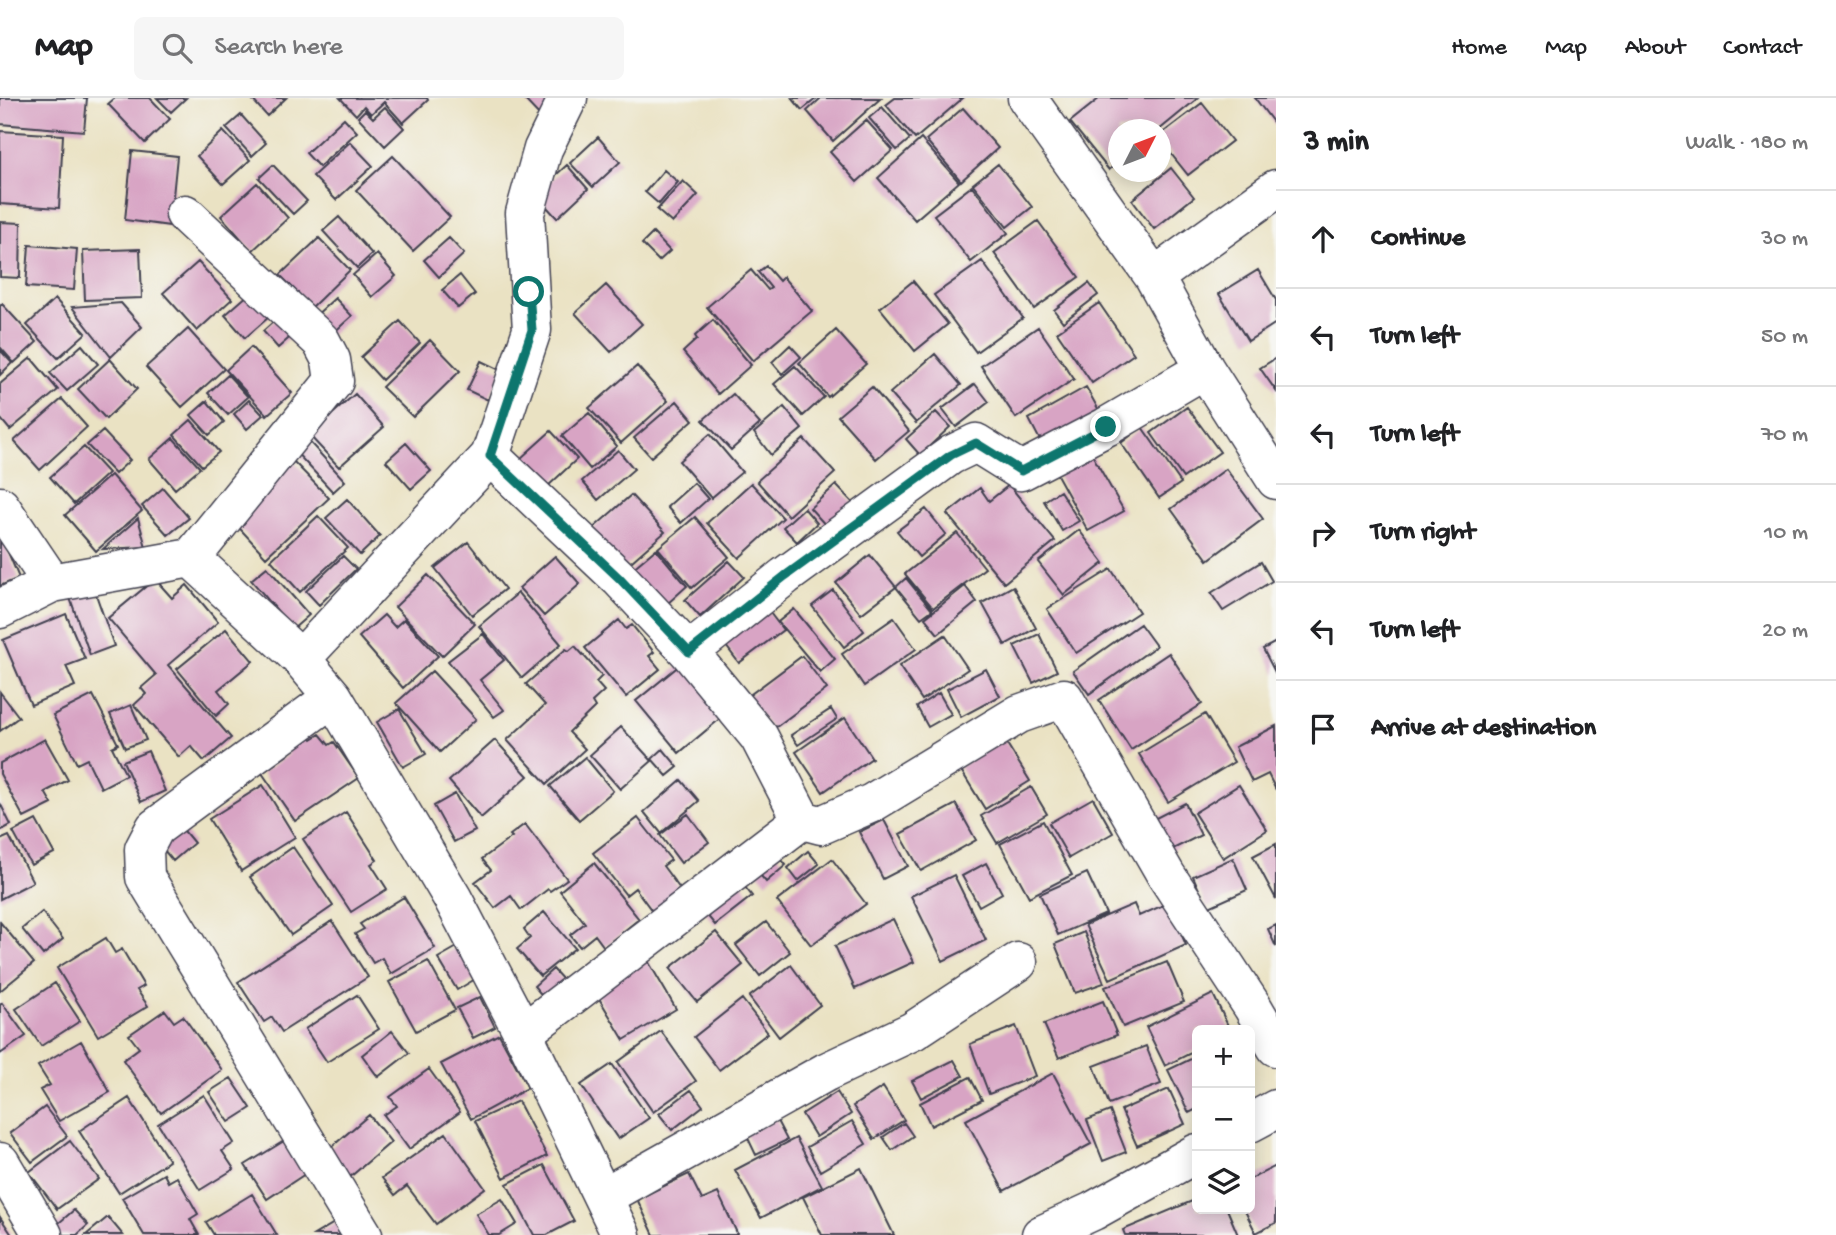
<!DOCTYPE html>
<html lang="en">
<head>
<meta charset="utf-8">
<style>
	:root { --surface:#fff; --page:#f6f6f6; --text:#202124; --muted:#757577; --line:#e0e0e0 }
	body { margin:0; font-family:"Gochi Hand",sans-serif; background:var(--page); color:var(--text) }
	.controls { position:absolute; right:21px; bottom:21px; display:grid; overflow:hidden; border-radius:10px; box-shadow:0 4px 18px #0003 }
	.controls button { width:63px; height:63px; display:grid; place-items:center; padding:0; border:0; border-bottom:2px solid var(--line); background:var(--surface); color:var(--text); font:35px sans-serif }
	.compass { position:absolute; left:1108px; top:21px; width:63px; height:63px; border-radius:50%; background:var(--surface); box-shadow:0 4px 18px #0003; rotate:48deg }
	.stop { position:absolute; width:21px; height:21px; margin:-16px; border:5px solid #0f766e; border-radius:50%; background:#fff }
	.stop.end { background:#0f766e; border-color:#fff; box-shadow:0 2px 7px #0008 }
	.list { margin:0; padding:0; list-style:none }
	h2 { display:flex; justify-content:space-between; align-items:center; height:91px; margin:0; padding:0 28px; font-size:30px }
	h2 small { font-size:23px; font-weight:400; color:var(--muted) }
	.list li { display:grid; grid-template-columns:46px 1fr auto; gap:21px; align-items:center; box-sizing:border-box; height:98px; padding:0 28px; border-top:2px solid var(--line) }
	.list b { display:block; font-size:26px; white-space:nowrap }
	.list em { font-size:23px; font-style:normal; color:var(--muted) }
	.icon { flex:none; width:38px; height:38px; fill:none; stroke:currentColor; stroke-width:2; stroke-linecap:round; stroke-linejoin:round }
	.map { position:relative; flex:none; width:1276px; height:1137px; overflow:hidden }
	header { display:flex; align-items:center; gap:42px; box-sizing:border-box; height:98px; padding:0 35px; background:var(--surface); border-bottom:2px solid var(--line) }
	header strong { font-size:33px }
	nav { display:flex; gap:38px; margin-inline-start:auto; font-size:24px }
	.search { width:490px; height:63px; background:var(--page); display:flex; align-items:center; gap:18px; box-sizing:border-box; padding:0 24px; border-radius:10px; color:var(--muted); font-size:26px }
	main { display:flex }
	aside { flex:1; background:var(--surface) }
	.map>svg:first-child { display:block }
</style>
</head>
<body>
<header>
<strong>Map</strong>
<div class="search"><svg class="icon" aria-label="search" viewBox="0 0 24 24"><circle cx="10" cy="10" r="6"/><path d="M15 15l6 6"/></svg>Search here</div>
<nav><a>Home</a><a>Map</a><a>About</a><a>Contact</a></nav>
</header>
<main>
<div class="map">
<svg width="1276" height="1137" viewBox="0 0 1276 1137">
	<rect width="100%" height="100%" fill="#f6f6f2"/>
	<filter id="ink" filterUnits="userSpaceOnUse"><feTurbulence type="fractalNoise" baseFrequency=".0143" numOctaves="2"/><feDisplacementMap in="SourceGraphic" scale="14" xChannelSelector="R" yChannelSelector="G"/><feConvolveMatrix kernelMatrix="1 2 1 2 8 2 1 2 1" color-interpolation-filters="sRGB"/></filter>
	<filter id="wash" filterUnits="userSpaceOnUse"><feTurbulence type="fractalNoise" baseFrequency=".00686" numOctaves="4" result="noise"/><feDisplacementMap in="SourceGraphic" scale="28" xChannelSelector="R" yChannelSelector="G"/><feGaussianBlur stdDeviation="1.57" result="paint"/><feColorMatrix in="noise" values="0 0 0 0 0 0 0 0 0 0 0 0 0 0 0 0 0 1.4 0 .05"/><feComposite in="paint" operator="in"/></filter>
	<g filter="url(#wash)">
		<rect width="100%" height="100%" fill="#eae2c3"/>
		<g id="blocks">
			<path fill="#d8a4c4" d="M0,0H87L84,33L0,26Z
				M115,0H150L170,21L145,45L108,6Z
				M157,0H186L171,14Z
				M251,0H286L267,18Z
				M340,0H427L428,2L403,25L384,4L371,16L364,8L356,17Z
				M523,0H562L542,20Z
				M792,0H817L802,12Z
				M821,0H881L833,43L807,13Z
				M895,0H963L915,41L886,7Z
				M1100,0H1198L1159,32H1118V64L1109,72L1070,24Z
				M1255,0H1276V28Z
				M1202,5L1232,43L1188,77L1160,42V37Z
				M385,9L404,30L385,48L358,19L365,12L373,20Z
				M882,9L910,41L897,52L869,20Z
				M963,10L998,50L961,83L926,42Z
				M241,17L266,45L252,58L226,30Z
				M344,20L357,34L319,69L306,55Z
				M866,22L893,52L857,84L830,54Z
				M0,33L63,37L59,110L0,106Z
				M223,33L250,62L223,86L197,58Z
				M598,39L620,64L593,89L570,65Z
				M921,41L959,84L915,122L878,80Z
				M350,44L373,68L336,102L313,78Z
				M132,53L177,58L170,128L125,122Z
				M393,58L450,119L413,153L356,92Z
				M998,66L1032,109L1007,129L973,86Z
				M273,67L307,103L293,116L259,80Z
				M567,67L588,91L557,120L535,96Z
				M1171,70L1194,99L1154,131L1132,102Z
				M664,72L678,84L659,106L645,94Z
				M683,83L698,97L672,125L657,112Z
				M257,85L288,120L252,153L221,118Z
				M972,88L1008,135L971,164L934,117Z
				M339,119L372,156L357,170L323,133Z
				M1038,123L1079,179L1034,211L994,155Z
				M0,124L21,125L20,180L0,179Z
				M653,135L670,153L659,163L642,146Z
				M319,140L350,172L312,209L280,177Z
				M449,140L464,156L439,179L424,162Z
				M29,147L77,151L74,192L26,189Z
				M140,151L142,200L85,202L83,153Z
				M377,156L396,178L372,199L353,177Z
				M982,163L1023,220L976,254L934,197Z
				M198,164L232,201L197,233L163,195Z
				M766,168L779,183L783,179L812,213L753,263L707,209L751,172L768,192L771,190L758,174Z
				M1258,172L1276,202V225L1248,243L1219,196Z
				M460,177L475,196L458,210L442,192Z
				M913,183L948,226L915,253L880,210Z
				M1089,185L1098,197L1063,224L1054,212Z
				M606,187L642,226L611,254L575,215Z
				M257,189L277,212L245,240L225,217Z
				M335,200L352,218L331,237L314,219Z
				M55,201L86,235L58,260L27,227Z
				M121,205L142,229L111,259L72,209Z
				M1099,205L1134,256L1092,285L1057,234Z
				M2,206L37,244L14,265L0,249V208Z
				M282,216L297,233L278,250L263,233Z
				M713,222L751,267L718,296L683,254L697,241L695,238Z
				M400,223L420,245L382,282L361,259Z
				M1038,229L1074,281L1016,320L981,268Z
				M188,231L224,271L182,309L146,269Z
				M836,232L866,266L828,299L799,265Z
				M430,242L460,273L413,319L382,289Z
				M82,247L98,266L67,293L50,275Z
				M790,247L801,259L782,276L772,264Z
				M251,249L292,295L267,317L226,272Z
				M0,252L12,265L0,277Z
				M935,256L961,287L916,325L890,295Z
				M31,260L58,292L10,332L0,320V286Z
				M1276,260V293L1260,270Z
				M110,261L137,291L106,321L78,291Z
				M481,263L502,273L488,302L467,292Z
				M637,268L668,303L621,345L589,310Z
				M795,268L824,299L803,318L774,286Z
				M228,277L248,299L228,317L208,295Z
				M975,286L989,304L956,329L942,311Z
				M872,289L909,333L876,361L838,318Z
				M1086,289L1101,316L1043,348L1029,321Z
				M355,296L384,329L339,369L309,337Z
				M733,296L760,326L731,352L703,322Z
				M62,301L87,329L40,372L14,343Z
				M249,302L263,317L247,331L234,316Z
				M207,303L224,324L209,337L191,317Z
				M677,303L693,322L651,359L634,340Z
				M784,309L802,331L771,357L754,335Z
				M1187,309L1220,354L1183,380L1151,335Z
				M936,314L950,329L920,357L906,341Z
				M589,315L617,348L590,371L562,338Z
				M191,322L219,354L202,368L174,337Z
				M1142,329L1181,385L1159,400L1121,345Z
				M103,333L130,362L115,376L87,347Z
				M551,333L577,361L547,389L521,360Z
				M710,336L742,374L711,400L679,363Z
				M304,338L345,383L333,394L292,350Z
				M173,340L200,370L175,391L149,361Z
				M804,341L835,375L788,418L757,383Z
				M406,345L431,373L411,391L386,363Z
				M84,349L108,375L74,406L50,379Z
				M618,352L634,371L598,402L582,383Z
				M1090,353L1124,413L1088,433L1055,373Z
				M293,363L329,400L266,459L231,421Z
				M1226,371L1263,421L1208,462L1171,411Z
				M111,377L142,413L96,453L65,417Z
				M694,385L708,401L681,425L667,409Z
				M751,385L783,420L739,460L707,425Z
				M836,387L854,406L828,430L810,410Z
				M1009,387L1055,443L1004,485L947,416L980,390L989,403Z
				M163,390L189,420L168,437L142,408Z
				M1060,393L1079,423L1062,433L1044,403Z
				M631,397L665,434L623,471L590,433Z
				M347,401L380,438L360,457L326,420Z
				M804,410L817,425L797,444L783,429Z
				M926,411L946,436L919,459L897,433Z
				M318,418L348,450L300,494L271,462Z
				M695,419L729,459L692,490L658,450Z
				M138,420L146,449L103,451Z
				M1079,432L1104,465L1064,497L1038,464Z
				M0,435L19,480L0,488Z
				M957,435L985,470L933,510L905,476Z
				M468,444L505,491L472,517L435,470Z
				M656,451L687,488L657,515L625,477Z
				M870,457L896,489L861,516L836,485Z
				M343,458L356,471L319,507L306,493Z
				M555,458L580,486L544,518L519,490Z
				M729,463L744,479L700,519L685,502Z
				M1261,464L1272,483L1223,513L1211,495Z
				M267,469L309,517L293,531L251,482Z
				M1111,471L1139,514L1076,555L1047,511Z
				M428,477L475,526L442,558L395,509Z
				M906,480L932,512L921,520L896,489Z
				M155,481L172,500L187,487L218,524L168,567L231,640L204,663L191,648L179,659L134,607L146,596L141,590L156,577L108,520Z
				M93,488L114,548L90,557L69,497Z
				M965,488L977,504L938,536L925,520Z
				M1013,488L1036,530L1005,547L982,505Z
				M833,492L864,533L844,549L812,508Z
				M518,495L561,546L522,580L479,528Z
				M764,507L783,532L739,565L720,540Z
				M794,511L835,561L820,574L778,524Z
				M66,516L85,561L66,568L75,588L31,607L3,542Z
				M384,517L395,529L404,521L438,558L403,590L359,539Z
				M894,520L916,551L864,588L842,556Z
				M619,522L626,531L632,527L654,554L649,558L660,571L626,599L585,550Z
				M1140,526L1156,548L1089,596L1073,573Z
				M226,531L253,563L218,592L229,606L216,618L177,571Z
				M483,536L504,562L480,582L504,612L494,619L448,563Z
				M1039,536L1057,573L1033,585L1014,548Z
				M945,537L968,571L922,602L899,568Z
				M1276,544V576L1263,551Z
				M575,548L602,578L596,584L604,593L592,604L595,609L569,634L585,651L547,686L507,642L545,607L526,586L566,551L569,553Z
				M1169,555L1202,606L1131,652L1099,602Z
				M802,558L827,591L772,632L747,599Z
				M686,562L728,614L679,655L636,603Z
				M986,571L1000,598L961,619L947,591Z
				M432,573L476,621L440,654L396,605Z
				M0,594L19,619L0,633Z
				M939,595L951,616L928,629L917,609Z
				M93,597L118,646L112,649L126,677L101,690L87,661L77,666L53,617Z
				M131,607L146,642L125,650L110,616Z
				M399,611L426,656L403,669L377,624Z
				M831,611L837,621L798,647L791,637Z
				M1205,616L1234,664L1168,704L1139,656Z
				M845,620L872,660L823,694L796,654Z
				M1276,628V692L1268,676L1252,684L1235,649Z
				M621,629L652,663L620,691L590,657Z
				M308,635L312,641L320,636L329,647L334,644L359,680L295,723L262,675L289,656L285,650Z
				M45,641L68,682L45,694L52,706L24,720L0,676V665Z
				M1004,641L1030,683L985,711L959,669Z
				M495,642L528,678L481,720L449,683Z
				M663,651L678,669L667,678L652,661Z
				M148,653L165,693L141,704L123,663Z
				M585,659L613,693L579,722L550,688Z
				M681,682L699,703L661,735L644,714Z
				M263,687L295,739L241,773L209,721Z
				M1239,687L1267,732L1223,760L1194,715Z
				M1031,689L1047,716L997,745L981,718Z
				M455,696L475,733L454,744L434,708Z
				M1093,700L1113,735L1069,760L1049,725Z
				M0,705L11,727L0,733Z
				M1185,705L1201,737L1165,755L1148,724Z
				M956,706L976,742L921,773L900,736Z
				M346,714L377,762L371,766L387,791L351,814L303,741Z
				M688,716L709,744L681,765L660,737Z
				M638,720L671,762L663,768L683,795L655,817L635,790L626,797L593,755Z
				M36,722L54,755L31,767L13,734Z
				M884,722L908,768L883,781L859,734Z
				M1043,723L1072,777L1029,799L1000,746Z
				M525,726L567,781L550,793L548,791L521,812L511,798L495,810L475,784L491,772L482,761L512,739L510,737Z
				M180,728L194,745L173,763L159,746Z
				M9,738L33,784L0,801V742Z
				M1276,746V801L1253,758Z
				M293,749L333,808L291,837L250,779Z
				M808,753L819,766L798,783L788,770Z
				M776,755L786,767L766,784L756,772Z
				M1233,760L1247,792L1207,810L1193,778Z
				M832,761L866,806L811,847L777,803Z
				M594,765L639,821L604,849L595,837L580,849L570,837L585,825L560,793Z
				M986,765L1002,795L979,808L962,778Z
				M1087,775L1106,816L1058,837L1040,796Z
				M954,777L986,842L943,863L911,798Z
				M738,780L752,798L715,827L701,810Z
				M404,799L435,850L391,876L382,860L373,865L355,836L364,831L360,826Z
				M1168,805L1186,847L1110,881L1085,827L1134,806L1139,818Z
				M42,814L63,841L43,857L22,831Z
				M544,814L575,850L540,878L517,851L530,840L524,831Z
				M893,821L914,864L855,891L835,848Z
				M332,823L368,879L282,934L272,919L264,924L238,884Z
				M0,824L34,865L0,893Z
				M766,824L790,854L760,878L736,847Z
				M1276,827V849L1268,831Z
				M716,834L743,867L697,904L670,870Z
				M1084,834L1104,885L1075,895L1055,846Z
				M106,840L115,855L122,851L144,888L137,892L148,908L98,938L57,870Z
				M459,848L477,880L457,892L438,860Z
				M644,856L676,911L624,942L591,887Z
				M428,863L455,912L416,933L389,884Z
				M1167,864L1184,904L1123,929L1105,889Z
				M791,867L820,907L779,939L749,899Z
				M553,871L565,884L546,902L534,888Z
				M55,885L80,923L41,948L16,911Z
				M1213,896L1230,932H1197V952L1165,968L1146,929Z
				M357,897L379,931L327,964L305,931Z
				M480,899L495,929L473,940L457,910Z
				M742,901L768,935L719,972L694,939Z
				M1103,903L1117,937L1059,960L1044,926Z
				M2,905L26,938L0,956V907Z
				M165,912L174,924L183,918L222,972L161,1015L123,962L139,950L129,937Z
				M1016,928L1035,978L989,996L970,946Z
				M392,933L409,955L378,979L362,957Z
				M661,933L696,983L653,1014L618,964Z
				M499,936L528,990L471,1021L441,966Z
				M81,943L110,994L59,1023L40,992L50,987L38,968Z
				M1146,948L1161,986L1109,1006L1094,968Z
				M1197,958V1011L1189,1015L1168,972Z
				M954,962L963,978L921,1000L912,983Z
				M612,966L649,1020L618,1041L581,987Z
				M429,971L460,1014L409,1051L384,1017L397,1008L390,999Z
				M1053,975L1091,1046L1004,1093L966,1022Z
				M970,979L982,1002L931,1028L920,1005Z
				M231,980L251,1010L229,1024L209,994Z
				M883,989L904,1022L874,1041L853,1008Z
				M1169,991L1185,1026L1137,1048L1121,1012Z
				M691,992L703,1008L672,1032L659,1016Z
				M837,994L851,1016L816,1039L802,1016Z
				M204,997L234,1045L222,1053L234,1071L200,1092L158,1026Z
				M129,1000L169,1063L119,1095L79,1033Z
				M518,1003L547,1058L504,1080L475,1023Z
				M45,1009L67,1038L32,1064L10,1035Z
				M1110,1013L1126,1054L1103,1063L1087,1022Z
				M369,1017L391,1044L350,1079L328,1052Z
				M776,1021L787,1042L756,1057L746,1036Z
				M852,1023L866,1046L820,1073L807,1049Z
				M904,1025L913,1038L892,1052L883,1039Z
				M446,1035L485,1090L436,1126L407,1088L395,1097L382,1080Z
				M796,1040L822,1088L761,1120L735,1072Z
				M70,1043L99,1081L57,1111L29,1074Z
				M284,1043L305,1076L267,1101L245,1067Z
				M544,1067L574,1123L547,1137H534L507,1086Z
				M1276,1068V1125L1256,1135L1244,1111H1250V1081Z
				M861,1070L894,1137H822L803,1099Z
				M164,1076L168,1084L177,1079L198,1116L190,1121L199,1137H144L122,1100Z
				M689,1076L702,1102L718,1095L738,1137H654L637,1101Z
				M252,1096L277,1137H214L206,1124Z
				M502,1101L517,1126L499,1137H489L476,1116Z
				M1197,1101V1111H1227L1238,1137H1125L1123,1132Z
				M74,1112L88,1127L77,1137H59L53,1130Z
				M0,1119L12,1137H0Z
				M108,1119L123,1137H86Z
				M336,1124L343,1137H314Z"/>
		</g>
	</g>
	<g filter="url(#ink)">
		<use href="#blocks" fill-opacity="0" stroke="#403f4f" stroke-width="2"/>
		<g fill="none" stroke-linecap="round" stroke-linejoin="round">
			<g stroke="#403f4f" stroke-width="41">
				<path id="minor" d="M1027,0L1154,179L1205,271L1276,382
					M185,116L321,243L331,262L334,283L191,460
					M1154,179L1276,91
					M490,358L532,232L525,115L543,51L568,0
					M0,408L52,485L191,460L301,561L333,599L453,801L523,935L621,1137
					M0,511L52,485
					M689,554L785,478L951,357L976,345L1021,373L1106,329L1205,271
					M301,561L490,358L619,480L689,554L759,639L802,722L821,727L872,705L1019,616L1064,600L1166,777L1252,908L1276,949
					M333,599L155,730L144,751L145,779L363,1137
					M523,935L802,722
					M1250,1025L1276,1011
					M0,1064L43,1137
					M603,1099L826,974L913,933L1018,864
					M1041,1137L1093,1113L1197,1055"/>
			</g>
			<use href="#minor" stroke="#fff" stroke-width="38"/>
		</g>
	</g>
	<g fill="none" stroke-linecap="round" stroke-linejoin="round" filter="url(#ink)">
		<path stroke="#0f766e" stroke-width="9" d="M529,194L532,232L490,358L619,480L689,554L785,478L951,357L976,345L1021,373L1106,329"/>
	</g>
</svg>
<div class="controls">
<button>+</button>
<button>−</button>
<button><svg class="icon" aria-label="layers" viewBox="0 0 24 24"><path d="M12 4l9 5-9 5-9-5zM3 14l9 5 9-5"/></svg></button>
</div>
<svg class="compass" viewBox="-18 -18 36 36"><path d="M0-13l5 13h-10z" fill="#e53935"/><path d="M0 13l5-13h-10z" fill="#757577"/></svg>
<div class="stop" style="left:529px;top:194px"></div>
<div class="stop end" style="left:1106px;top:329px"></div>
</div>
<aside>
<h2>3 min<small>Walk · 180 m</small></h2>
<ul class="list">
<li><svg class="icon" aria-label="ahead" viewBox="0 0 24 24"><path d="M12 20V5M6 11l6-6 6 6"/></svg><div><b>Continue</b></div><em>30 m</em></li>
<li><svg class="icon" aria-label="left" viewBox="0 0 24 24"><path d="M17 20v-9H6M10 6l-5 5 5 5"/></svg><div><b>Turn left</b></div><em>50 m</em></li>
<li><svg class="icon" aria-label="left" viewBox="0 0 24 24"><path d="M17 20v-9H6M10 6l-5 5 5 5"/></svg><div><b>Turn left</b></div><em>70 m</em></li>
<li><svg class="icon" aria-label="right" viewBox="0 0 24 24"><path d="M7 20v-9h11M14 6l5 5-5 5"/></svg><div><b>Turn right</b></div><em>10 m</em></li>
<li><svg class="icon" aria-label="left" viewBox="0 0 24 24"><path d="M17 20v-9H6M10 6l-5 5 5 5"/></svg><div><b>Turn left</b></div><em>20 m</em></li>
<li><svg class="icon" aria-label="arrive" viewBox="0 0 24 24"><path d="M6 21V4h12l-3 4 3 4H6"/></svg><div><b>Arrive at destination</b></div></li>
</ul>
</aside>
</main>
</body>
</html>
